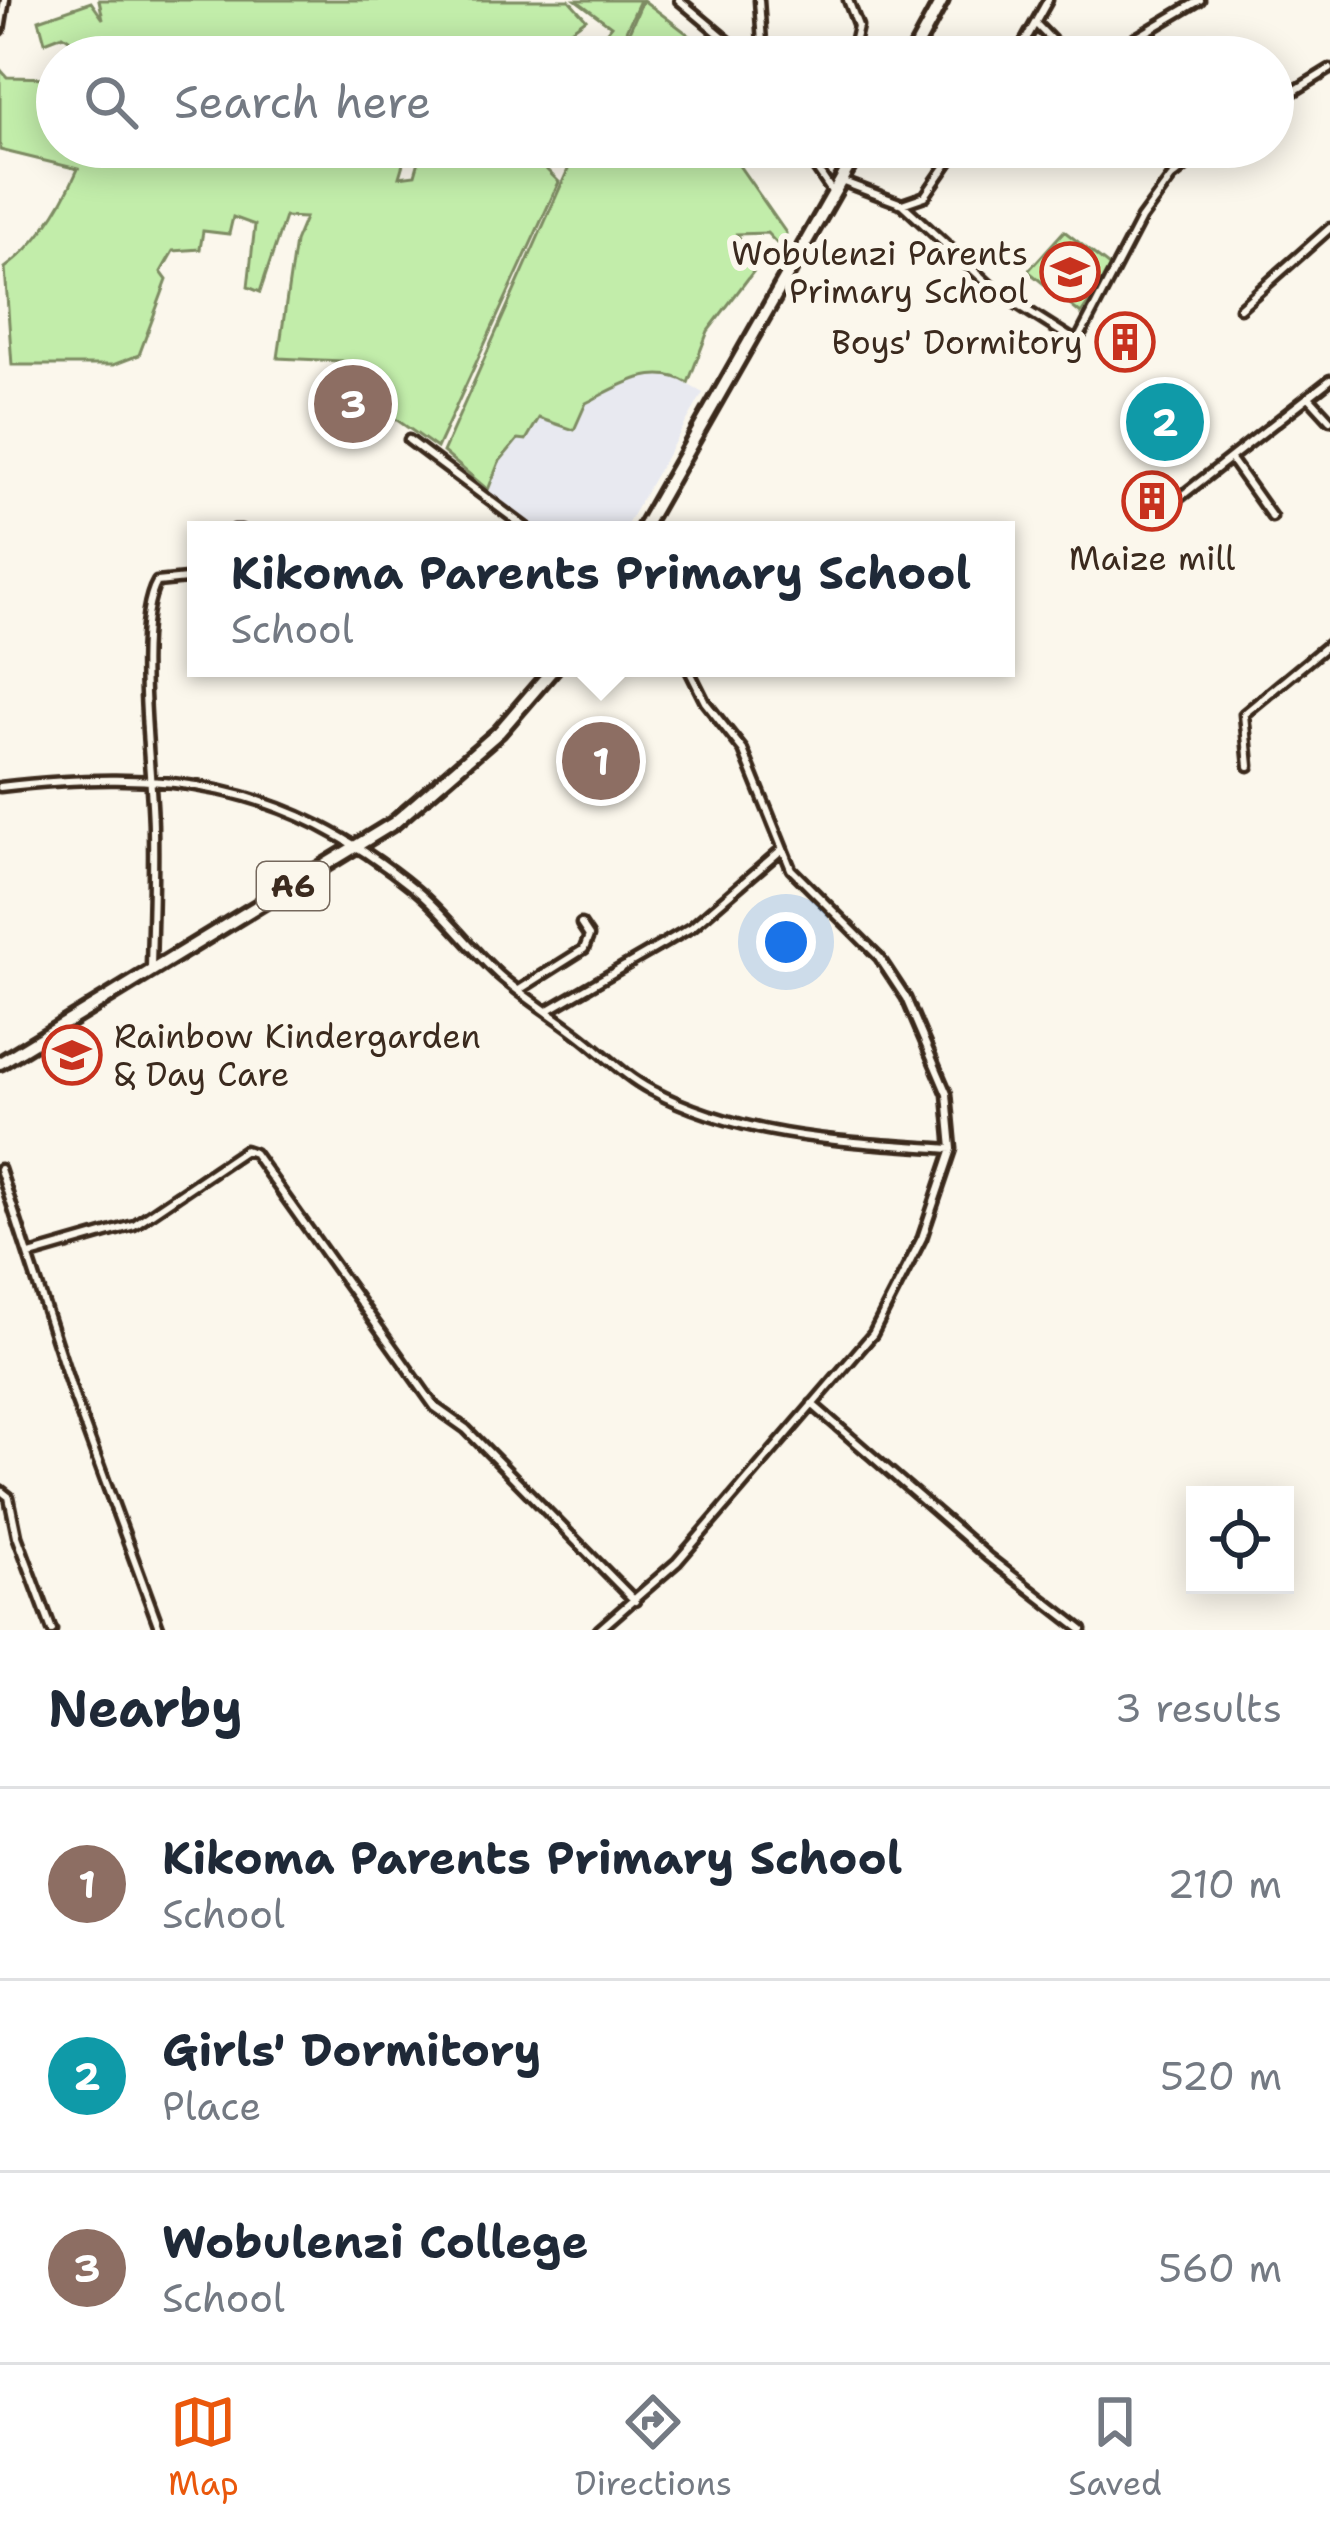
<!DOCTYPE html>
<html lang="en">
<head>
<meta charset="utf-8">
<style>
	:root { --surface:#fff; --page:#f6f6f7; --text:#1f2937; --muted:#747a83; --line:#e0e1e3; --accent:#ea580c }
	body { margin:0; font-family:"Shantell Sans",sans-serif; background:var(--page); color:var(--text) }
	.controls { position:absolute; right:36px; bottom:36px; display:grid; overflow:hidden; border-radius:0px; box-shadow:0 6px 30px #0003 }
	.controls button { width:108px; height:108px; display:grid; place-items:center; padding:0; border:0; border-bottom:3px solid var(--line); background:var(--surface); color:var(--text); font:60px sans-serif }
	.you { position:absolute; left:786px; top:942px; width:42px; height:42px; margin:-30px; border:9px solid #fff; border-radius:50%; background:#1a73e8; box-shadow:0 0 0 18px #1a73e833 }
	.badge { display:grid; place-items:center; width:78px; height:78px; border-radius:50%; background:var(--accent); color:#fff; font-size:39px; font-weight:700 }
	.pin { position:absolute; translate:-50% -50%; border:6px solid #fff; box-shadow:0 3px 12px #0006 }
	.popup { position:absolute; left:187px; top:521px; width:828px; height:156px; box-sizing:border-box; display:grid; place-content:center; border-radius:0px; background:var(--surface); filter:drop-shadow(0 3px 9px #0005); font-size:39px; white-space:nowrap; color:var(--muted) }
	.popup b { font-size:45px; color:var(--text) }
	.popup::after { content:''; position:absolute; left:50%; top:100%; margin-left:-24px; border:24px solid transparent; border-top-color:var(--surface) }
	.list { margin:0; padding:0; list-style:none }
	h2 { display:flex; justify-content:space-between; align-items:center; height:156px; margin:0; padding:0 48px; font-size:51px }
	h2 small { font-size:39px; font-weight:400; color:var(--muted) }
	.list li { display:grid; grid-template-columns:78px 1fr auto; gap:36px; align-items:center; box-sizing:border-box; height:192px; padding:0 48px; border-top:3px solid var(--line) }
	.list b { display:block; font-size:45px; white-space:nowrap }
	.list p { margin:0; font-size:39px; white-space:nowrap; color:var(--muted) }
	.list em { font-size:39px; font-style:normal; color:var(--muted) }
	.icon { flex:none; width:66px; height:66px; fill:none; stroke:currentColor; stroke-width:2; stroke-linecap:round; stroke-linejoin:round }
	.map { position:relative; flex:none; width:1330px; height:1630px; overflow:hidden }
	.search { position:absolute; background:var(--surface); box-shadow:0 6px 30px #0003; left:36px; right:36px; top:36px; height:132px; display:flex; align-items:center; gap:30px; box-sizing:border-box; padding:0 42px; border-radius:66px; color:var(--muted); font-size:45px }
	.sheet { height:732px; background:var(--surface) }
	nav { display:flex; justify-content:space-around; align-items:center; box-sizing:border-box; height:168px; border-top:3px solid var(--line); background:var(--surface); font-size:33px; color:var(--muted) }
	nav a { display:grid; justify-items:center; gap:6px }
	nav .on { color:var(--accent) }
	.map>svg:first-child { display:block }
</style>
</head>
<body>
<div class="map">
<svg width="1330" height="1630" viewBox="0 0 1330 1630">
	<rect width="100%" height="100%" fill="#fbf7ec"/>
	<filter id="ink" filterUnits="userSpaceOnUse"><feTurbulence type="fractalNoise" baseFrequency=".00833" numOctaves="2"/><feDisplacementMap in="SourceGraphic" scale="24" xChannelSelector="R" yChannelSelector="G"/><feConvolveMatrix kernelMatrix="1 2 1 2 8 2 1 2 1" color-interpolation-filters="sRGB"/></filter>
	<g filter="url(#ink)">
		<path fill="#e8e9f0" d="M667,373L703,393L624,530H532L489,491L499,462L518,439L527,440L539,418L652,374Z"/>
		<path fill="#c2edaa" stroke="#7e8c64" stroke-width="3" d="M99,0H569L586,19L557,40L582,57H131L115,47L91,54L63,35L45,42L39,20L91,2L103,19Z
			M576,0H640L614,57H587L611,26Z
			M643,0L710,51L706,57H618Z
			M0,69L7,77L57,78V147H408L399,177L415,175L423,147H534L529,152L559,182L437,448L377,406V377L342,361L278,358L295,242L305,218L285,217L260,292L248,287L255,225L233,217L229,234L203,231L200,249L173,251L161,272L167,280L139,355L113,365H12L5,268C39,243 61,208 78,169L0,150Z
			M578,147H726L786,233V253L767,233L737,234L756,268L708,331L688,383C653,362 618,387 586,403L574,430L539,418L526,440L518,439L499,462L488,490L443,452Z
			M1064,231L1112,268L1081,314L1028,271Z"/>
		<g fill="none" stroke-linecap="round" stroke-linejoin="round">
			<g stroke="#3b2a1e" stroke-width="15">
				<path id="minor" d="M679,0L747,57
					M759,0L763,57
					M848,0L858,26L852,52
					M1037,25L1068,57
					M0,30L5,0
					M1016,57L1048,0
					M1104,57L1200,0
					M1273,104L1330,69
					M802,147L833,193
					M1140,147L1179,170
					M841,181L902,204L995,290L1077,342L1141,219L1171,178L1209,147
					M902,204L925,196L959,147
					M1240,308L1330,228
					M1309,397L1330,420
					M409,440L529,530
					M1233,462L1272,517
					M1179,498L1330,380
					M234,530H241
					M1249,766L1244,714L1330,643
					M0,787C164,768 284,781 416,890C446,915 470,949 499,975C524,997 553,1015 579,1035C603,1053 624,1076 651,1090C742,1139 851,1142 952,1149
					M151,968C152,922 154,876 153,830C153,774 131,626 157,582L196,578
					M519,990L584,949L589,936L581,924
					M547,1011L692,927L780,851
					M0,1169L75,1399L160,1630
					M30,1255L134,1225L245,1150L254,1153L435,1407L466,1429L635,1601
					M812,1404L988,1557L1082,1630
					M0,1490L9,1497L17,1536L52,1630
					M599,1630L677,1562L873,1334L922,1238L952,1149L947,1094L906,998L879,957L791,869L743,750L705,702L688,668"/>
			</g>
			<g stroke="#3b2a1e" stroke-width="20">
				<path id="primary" d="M911,57L942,0
					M642,530L860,147
					M0,1063L394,823L499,732L554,668"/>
			</g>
			<use href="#minor" stroke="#fbf7ec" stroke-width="6"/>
			<use href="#primary" stroke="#fbf7ec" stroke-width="10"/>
		</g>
	</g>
	<defs>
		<g id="school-ring" transform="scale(3)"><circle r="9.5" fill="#fbf7ec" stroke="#c8321e" stroke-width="1.5"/><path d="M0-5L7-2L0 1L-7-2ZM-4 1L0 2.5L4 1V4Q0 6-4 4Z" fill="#c8321e"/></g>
		<g id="building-ring" transform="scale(3)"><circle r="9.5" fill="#fbf7ec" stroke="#c8321e" stroke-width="1.5"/><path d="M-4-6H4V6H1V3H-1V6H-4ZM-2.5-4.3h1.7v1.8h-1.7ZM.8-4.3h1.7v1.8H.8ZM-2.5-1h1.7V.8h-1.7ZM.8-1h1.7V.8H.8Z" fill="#c8321e"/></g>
	</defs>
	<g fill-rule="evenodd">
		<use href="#school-ring" x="1070" y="272"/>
		<use href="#building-ring" x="1125" y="342"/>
		<use href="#building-ring" x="1152" y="501"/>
		<use href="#school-ring" x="72" y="1055"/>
	</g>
	<g text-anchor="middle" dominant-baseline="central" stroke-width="12" stroke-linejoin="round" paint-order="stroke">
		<rect fill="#fbf7ec" stroke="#75685c" stroke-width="3" x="257" y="862" width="72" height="48" rx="9"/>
		<g font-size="30" font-weight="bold" fill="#3b2a1e">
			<text x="293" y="886">A6</text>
		</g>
		<g font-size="33" fill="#3b2a1e" stroke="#fbf7ec" text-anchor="end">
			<text x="1028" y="253">Wobulenzi Parents<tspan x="1028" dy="38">Primary School</tspan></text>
			<text x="1083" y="342">Boys' Dormitory</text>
			<text x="1152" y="558" text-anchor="middle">Maize mill</text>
			<text x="114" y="1036" text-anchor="start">Rainbow Kindergarden<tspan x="114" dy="38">&amp; Day Care</tspan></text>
		</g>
	</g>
</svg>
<div class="controls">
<button><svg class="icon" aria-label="locate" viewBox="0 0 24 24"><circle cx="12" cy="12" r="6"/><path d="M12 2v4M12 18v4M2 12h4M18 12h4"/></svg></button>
</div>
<div class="you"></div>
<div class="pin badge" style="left:601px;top:761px;background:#8d6e63">1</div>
<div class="popup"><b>Kikoma Parents Primary School</b>School</div>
<div class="pin badge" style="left:1165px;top:422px;background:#0f9aa8">2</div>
<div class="pin badge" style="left:353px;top:404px;background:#8d6e63">3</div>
<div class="search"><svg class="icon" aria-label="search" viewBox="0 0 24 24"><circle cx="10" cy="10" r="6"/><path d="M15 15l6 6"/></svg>Search here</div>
</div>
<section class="sheet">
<h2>Nearby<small>3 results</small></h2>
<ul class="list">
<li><span class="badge" style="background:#8d6e63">1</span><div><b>Kikoma Parents Primary School</b><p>School</p></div><em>210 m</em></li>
<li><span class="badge" style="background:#0f9aa8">2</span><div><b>Girls' Dormitory</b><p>Place</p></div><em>520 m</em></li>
<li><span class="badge" style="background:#8d6e63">3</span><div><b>Wobulenzi College</b><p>School</p></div><em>560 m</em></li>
</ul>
</section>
<nav>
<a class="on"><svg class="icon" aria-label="map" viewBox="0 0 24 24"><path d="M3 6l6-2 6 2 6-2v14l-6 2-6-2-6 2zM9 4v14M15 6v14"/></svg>Map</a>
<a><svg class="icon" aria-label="directions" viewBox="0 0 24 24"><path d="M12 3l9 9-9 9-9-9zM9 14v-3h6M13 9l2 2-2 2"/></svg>Directions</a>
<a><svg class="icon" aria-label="saved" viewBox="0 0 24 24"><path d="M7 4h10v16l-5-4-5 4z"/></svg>Saved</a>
</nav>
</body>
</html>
